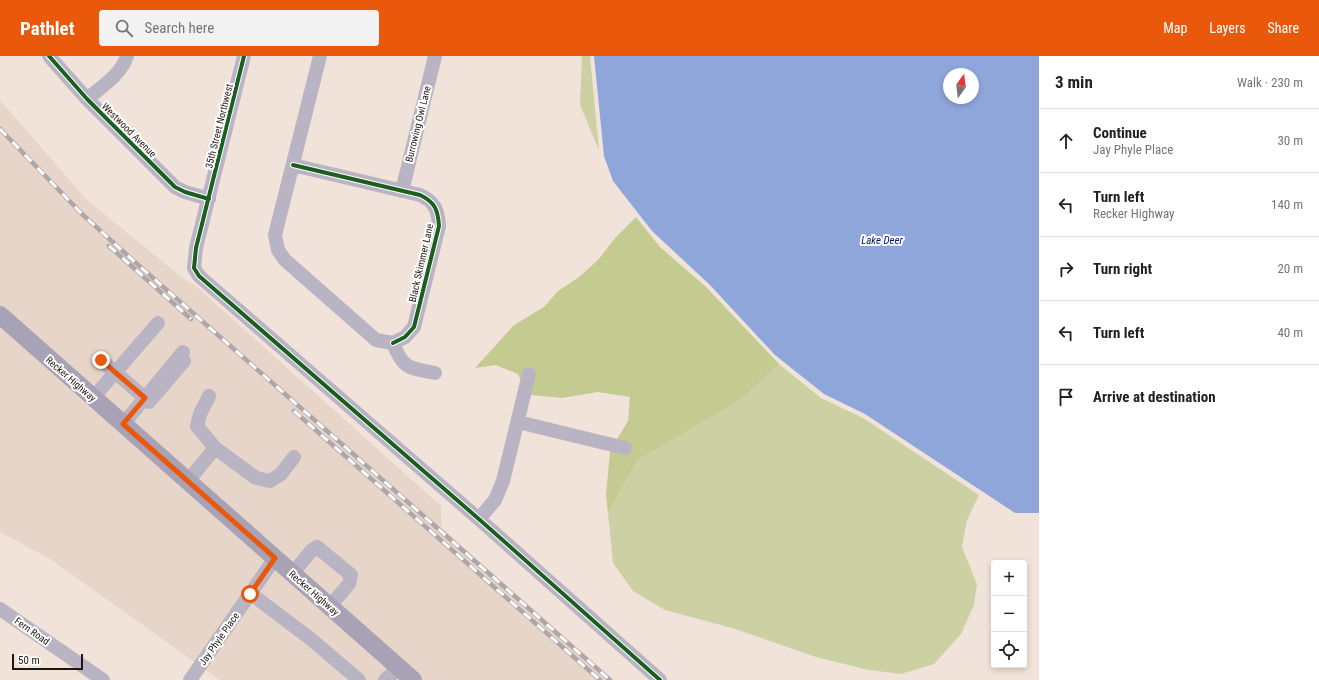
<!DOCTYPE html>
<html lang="en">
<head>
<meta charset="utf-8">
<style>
	:root { --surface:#fff; --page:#f2f2f2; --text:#202124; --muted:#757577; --line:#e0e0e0; --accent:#ea580c }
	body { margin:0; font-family:"Roboto Condensed",sans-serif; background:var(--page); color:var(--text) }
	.controls { position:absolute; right:12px; bottom:12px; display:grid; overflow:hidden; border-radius:4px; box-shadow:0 2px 6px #0003 }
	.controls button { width:36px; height:36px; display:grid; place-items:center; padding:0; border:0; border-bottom:1px solid var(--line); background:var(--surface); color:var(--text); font:20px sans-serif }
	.compass { position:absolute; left:943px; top:12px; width:36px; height:36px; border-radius:50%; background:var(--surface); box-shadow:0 2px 6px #0003; rotate:14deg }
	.scale { position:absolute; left:12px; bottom:10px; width:71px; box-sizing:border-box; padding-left:4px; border:2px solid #1e160f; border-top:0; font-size:11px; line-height:14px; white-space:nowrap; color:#1e160f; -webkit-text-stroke:3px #fff; paint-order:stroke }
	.stop { position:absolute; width:12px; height:12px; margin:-9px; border:3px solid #ea580c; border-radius:50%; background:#fff }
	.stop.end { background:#ea580c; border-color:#fff; box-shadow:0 1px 4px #0008 }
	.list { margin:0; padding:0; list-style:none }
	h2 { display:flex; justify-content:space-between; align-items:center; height:52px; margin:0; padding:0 16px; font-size:17px }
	h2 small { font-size:13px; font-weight:400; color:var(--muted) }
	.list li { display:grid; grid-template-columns:26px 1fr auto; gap:12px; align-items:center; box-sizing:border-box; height:64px; padding:0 16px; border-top:1px solid var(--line) }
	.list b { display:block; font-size:15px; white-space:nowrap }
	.list p { margin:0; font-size:13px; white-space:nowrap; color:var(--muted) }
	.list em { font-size:13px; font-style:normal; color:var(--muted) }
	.icon { flex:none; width:22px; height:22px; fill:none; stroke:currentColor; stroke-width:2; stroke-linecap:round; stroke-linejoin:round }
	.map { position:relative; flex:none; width:1039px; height:624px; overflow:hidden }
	header { display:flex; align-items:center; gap:24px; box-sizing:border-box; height:56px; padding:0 20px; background:var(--accent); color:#fff }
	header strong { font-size:19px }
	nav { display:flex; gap:22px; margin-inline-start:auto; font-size:14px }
	.search { width:280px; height:36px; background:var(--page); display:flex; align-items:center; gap:10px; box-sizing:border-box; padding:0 14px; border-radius:4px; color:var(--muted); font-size:15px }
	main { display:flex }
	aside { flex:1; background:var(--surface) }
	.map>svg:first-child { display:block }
</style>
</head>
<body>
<header>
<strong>Pathlet</strong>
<div class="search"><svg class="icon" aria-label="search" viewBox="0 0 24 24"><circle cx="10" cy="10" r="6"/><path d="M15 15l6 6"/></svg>Search here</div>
<nav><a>Map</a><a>Layers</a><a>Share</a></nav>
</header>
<main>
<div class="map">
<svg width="1039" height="624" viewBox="0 0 1039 624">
	<rect width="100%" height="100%" fill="#f1e3d9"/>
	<path fill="#e7d5c9" d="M0,44L86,143L180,220L197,231L441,450L442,472L612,624H421L0,252Z
		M0,266L268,503L196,607L50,503L0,476Z
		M275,510L404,624H220L204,613Z"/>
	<path fill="#ccd1a3" d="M582,0H590L599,94L580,49Z
		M779,308L821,342L863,362L979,439L967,464L962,491L977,528L974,549L961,578L934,608L901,618L869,614L816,601L732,572L665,554L633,535L613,507L608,457L636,404L742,343Z"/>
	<path fill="#c3cb91" d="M636,161L660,191L706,231L779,308L742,343L637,404L608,457L606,440L610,395L628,365L630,341L598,336L562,342L532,339L523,329L518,318L496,309L475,312L514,269L544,251L558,235L579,221L598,204L616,181Z"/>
	<path fill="#8fa6db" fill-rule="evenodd" d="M594,0H1039V457H1015L865,358L824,338L775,299L709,228L652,175L613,125L604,100ZM949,18H973V42H949Z"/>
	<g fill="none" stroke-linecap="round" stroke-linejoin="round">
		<path stroke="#b9b4c4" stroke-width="14" d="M49,0L87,43L175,131L185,136L209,143
			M244,0L196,192L194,212L199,220L480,464L660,624
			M320,0L275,179L278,194L285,204L376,284L393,287C403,313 409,312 435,317
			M87,43C101,31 121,19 127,0
			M293,109L420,139C435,146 438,154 439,170L414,271L405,281L393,287
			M402,135L435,0
			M183,296L145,342L149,346L184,305
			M101,304L145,342L123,368
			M93,342L158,267
			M518,366L625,392
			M215,392L256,422L270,425L281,418L294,401
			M188,425L215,392L197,370L200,358L209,340
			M479,463L495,444L503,425L529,318
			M292,518L312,494L317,491L351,519L349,528L329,551
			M250,537L312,584L359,624
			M0,553L103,624
			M190,624L275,502
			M385,624L399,612"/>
		<path stroke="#a8a2b7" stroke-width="18" d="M0,259L413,624"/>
		<g stroke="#aea7a9" stroke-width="4.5">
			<path id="rail" d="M0,73L82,158L127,199L610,624
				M109,190L191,263
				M294,355L600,624"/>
		</g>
		<use href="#rail" stroke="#fff" stroke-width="3" stroke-dasharray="9" stroke-linecap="butt"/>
		<g stroke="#fff" stroke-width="6">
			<path id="cycleway" d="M49,0L87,43L175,131L185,136L209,143
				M244,0L196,192L194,212L199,220L480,464L660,624
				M293,109L420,139C435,146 438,154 439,170L414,271L405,281L393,287"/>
		</g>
		<use href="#cycleway" stroke="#1b5e20" stroke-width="4"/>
	</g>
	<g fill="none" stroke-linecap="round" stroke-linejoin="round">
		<path stroke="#ea580c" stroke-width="5" d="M101,304L145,342L123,368L275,502L250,538"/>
	</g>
	<g text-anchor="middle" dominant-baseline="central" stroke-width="4" stroke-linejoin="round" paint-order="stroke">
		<g font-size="10" fill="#1e160f" stroke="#fff">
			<text transform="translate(418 68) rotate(-76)">Burrowing Owl Lane</text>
			<text transform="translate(219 70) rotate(-76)">35th Street Northwest</text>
			<text transform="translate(129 74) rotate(45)">Westwood Avenue</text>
			<text transform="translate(421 207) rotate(-77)">Black Skimmer Lane</text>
			<text transform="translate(71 323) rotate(41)">Recker Highway</text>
			<text transform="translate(314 537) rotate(41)">Recker Highway</text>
			<text transform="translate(32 575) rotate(35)">Fern Road</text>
			<text transform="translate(219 583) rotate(-55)">Jay Phyle Place</text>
		</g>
		<g font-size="11" font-style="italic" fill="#001a76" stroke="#fff">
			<text x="882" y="184">Lake Deer</text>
		</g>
	</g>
</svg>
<div class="controls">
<button>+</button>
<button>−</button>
<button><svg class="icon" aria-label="locate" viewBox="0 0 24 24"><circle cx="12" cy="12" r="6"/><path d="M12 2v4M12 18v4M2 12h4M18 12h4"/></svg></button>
</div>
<svg class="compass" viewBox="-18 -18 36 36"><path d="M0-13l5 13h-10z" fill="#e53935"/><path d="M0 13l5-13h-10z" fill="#757577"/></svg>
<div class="scale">50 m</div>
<div class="stop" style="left:250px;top:538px"></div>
<div class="stop end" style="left:101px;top:304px"></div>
</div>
<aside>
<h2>3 min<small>Walk · 230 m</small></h2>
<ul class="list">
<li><svg class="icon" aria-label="ahead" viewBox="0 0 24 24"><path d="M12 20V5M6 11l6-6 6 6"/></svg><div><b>Continue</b><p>Jay Phyle Place</p></div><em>30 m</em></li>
<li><svg class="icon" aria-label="left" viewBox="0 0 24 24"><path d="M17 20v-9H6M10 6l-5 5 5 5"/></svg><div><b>Turn left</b><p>Recker Highway</p></div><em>140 m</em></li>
<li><svg class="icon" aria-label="right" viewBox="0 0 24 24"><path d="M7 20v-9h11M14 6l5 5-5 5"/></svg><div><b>Turn right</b></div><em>20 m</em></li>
<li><svg class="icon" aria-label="left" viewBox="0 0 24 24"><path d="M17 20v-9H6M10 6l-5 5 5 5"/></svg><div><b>Turn left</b></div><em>40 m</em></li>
<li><svg class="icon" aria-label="arrive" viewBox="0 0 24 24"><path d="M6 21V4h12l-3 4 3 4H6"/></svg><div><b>Arrive at destination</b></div></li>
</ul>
</aside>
</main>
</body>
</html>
